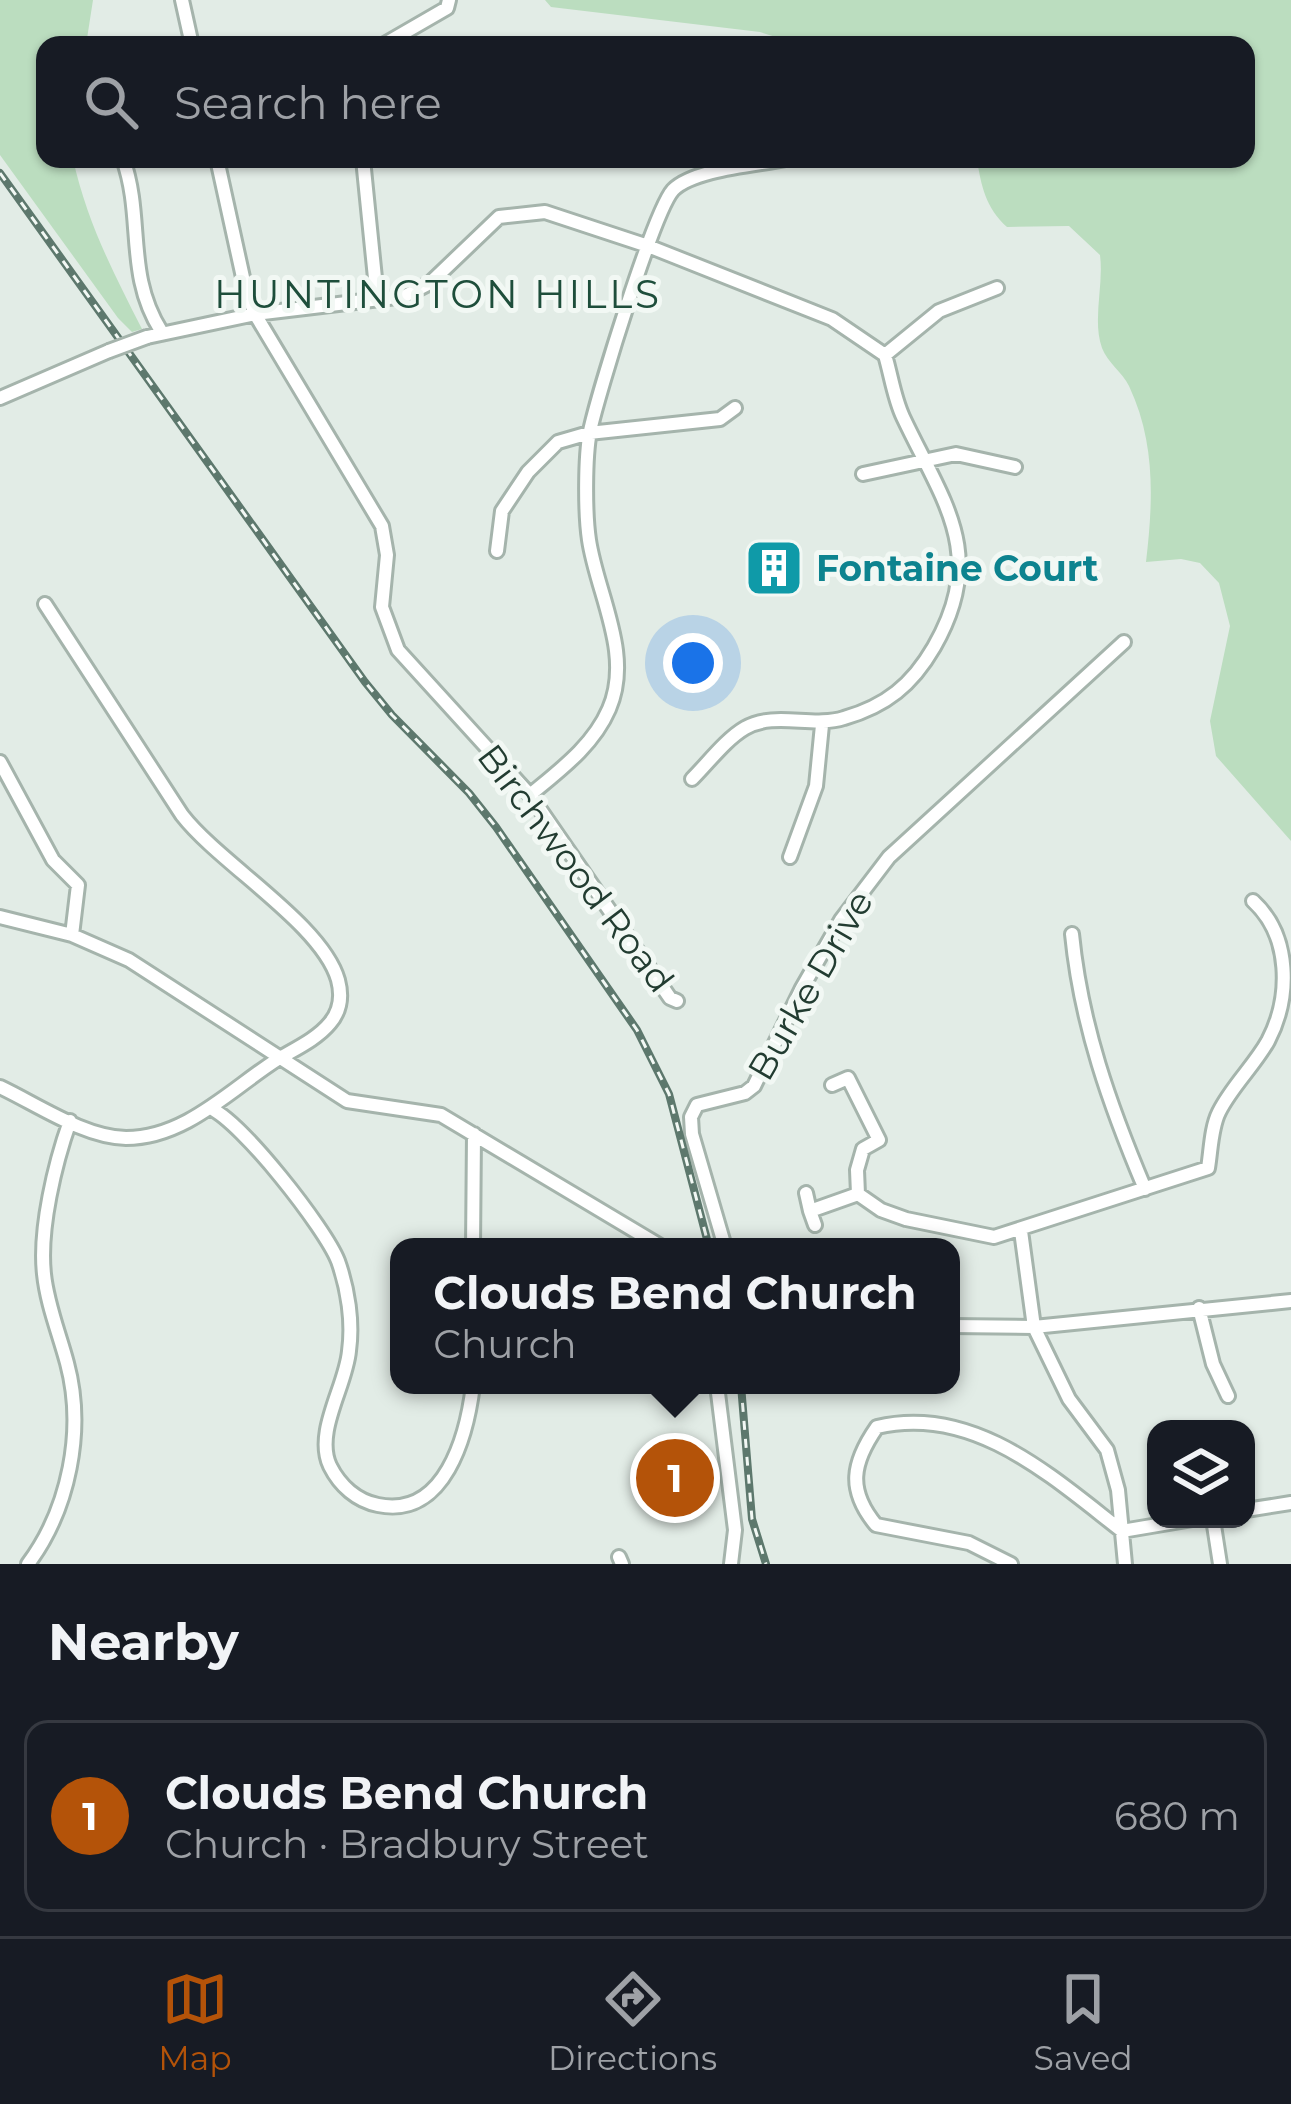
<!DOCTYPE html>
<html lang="en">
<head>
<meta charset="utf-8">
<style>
	:root { --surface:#171b24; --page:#242831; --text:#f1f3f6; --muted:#9ea1a6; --line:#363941; --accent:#b45309 }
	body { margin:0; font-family:Montserrat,sans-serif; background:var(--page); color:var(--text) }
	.controls { position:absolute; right:36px; bottom:36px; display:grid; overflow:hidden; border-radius:24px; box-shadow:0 3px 9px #0004 }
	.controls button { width:108px; height:108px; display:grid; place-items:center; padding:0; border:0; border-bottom:3px solid var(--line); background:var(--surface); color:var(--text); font:60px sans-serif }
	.you { position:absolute; left:693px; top:663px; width:42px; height:42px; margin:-30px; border:9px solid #fff; border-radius:50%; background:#1a73e8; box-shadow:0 0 0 18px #1a73e833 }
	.badge { display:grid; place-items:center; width:78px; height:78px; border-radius:50%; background:var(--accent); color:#fff; font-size:39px; font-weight:700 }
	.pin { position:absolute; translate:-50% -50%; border:6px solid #fff; box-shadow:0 3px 12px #0006 }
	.popup { position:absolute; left:390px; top:1238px; width:570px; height:156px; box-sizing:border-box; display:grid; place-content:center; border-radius:24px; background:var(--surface); filter:drop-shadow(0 3px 9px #0005); font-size:39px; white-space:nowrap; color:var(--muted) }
	.popup b { font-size:45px; color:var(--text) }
	.popup::after { content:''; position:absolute; left:50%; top:100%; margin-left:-24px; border:24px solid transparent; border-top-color:var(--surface) }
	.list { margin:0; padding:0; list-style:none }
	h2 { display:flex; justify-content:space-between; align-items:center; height:156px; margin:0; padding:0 48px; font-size:51px }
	h2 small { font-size:39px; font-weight:400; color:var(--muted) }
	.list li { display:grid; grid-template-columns:78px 1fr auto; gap:36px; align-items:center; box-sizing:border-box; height:192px; margin:0 24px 24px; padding:0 24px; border:3px solid var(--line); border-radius:24px }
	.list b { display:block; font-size:45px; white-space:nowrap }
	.list p { margin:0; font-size:39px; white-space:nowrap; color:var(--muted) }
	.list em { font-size:39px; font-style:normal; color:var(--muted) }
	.icon { flex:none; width:66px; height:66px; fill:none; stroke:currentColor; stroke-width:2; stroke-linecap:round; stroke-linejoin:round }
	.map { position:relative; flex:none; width:1291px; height:1564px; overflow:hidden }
	.search { position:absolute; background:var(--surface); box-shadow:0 3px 9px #0004; left:36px; right:36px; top:36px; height:132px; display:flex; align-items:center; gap:30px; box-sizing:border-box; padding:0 42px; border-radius:24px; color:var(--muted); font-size:45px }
	.sheet { height:372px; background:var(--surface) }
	nav { display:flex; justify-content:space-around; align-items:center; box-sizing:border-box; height:168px; border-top:3px solid var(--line); background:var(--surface); font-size:33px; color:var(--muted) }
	nav a { display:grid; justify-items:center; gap:6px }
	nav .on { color:var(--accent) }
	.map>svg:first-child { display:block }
</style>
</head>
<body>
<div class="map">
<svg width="1291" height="1564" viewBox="0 0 1291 1564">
	<rect width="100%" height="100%" fill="#e2ece6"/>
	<path fill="#bbddbf" d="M0,0H93L86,45H45V159H73C87,222 113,272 142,329L132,332L118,318L0,155Z
		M545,0H1291V841L1216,756L1210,721L1230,626L1219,583L1200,563L1181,559L1146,562C1153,502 1156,443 1129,386C1123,373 1107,362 1102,348C1092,320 1104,285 1100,255L1069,226L1007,227C986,208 981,186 977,159H1246V45H801L760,32L551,7Z"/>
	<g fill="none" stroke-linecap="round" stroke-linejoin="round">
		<g stroke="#a5b4ac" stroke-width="18">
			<path id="minor" d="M182,0L192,45
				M383,45L447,8L449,0
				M123,159C144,218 125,274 161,331
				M217,159L246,291L255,314L382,526L387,555L382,607L398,650L530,795L670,998L677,1001
				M363,159L377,298
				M147,337L255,314L405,296L430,283L499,217L545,212L648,246L832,319L885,355C891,375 894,398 903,417C943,502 988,553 934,647C912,685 886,706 844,718C813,728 774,711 745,728C726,739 708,763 692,779
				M885,355L939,311L997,288
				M0,398L109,351
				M863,474L956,454L1015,467
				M497,551L502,511L528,472L558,442L589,433L720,419L735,408
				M0,762L53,860L78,885L72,935
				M530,795C560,770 593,746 609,709C633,654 597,594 589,540C585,513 585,457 590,431C598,394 654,211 673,190C694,169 757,165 786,159
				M790,857L816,786L822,725
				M0,917L72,935L129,960L347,1101L441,1115L662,1247
				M1072,934C1081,1025 1110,1106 1145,1189
				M832,1085L848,1078L879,1140L863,1149L857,1170L858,1194
				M0,1087C38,1105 84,1137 126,1138C186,1138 232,1088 278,1059C295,1049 317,1039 330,1023C341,1010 342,995 338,980C322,924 220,864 182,815L45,604
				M210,1108C242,1122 325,1228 338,1261C348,1289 353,1322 349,1351C346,1386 314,1432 330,1466C340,1486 357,1501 378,1505C445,1519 467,1435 473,1385
				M806,1193L810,1211
				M858,1194L881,1210L906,1219L994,1237L1208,1168C1211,1150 1211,1128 1219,1112C1232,1086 1254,1066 1268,1041C1291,997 1291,936 1253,901
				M815,1225L810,1211L858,1194
				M1021,1231L1034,1327L1069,1399L1107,1450L1118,1490L1125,1564
				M473,1247L474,1134
				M725,1247L692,1134L691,1117L697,1105L745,1093L754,1086L802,988L841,920L889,857L1124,642
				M1199,1308L1213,1364L1228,1396
				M951,1326L1034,1327L1291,1301
				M717,1385L735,1530L731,1564
				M1246,1510L1291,1503
				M1213,1519L1220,1564
				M619,1557L622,1564
				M28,1564C69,1509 85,1430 67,1363C59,1333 47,1304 44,1274C39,1229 55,1163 70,1121
				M1011,1564L969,1543L876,1525C847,1490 852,1463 877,1427C973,1404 1051,1476 1122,1531L1193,1519"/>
		</g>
		<use href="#minor" stroke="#fff" stroke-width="12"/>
		<g stroke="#5d786d" stroke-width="8">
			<path id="rail" d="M0,173L365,682L392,715L469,793L496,827L637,1030L669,1094L709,1247
				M741,1385L752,1519L766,1564"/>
		</g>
		<use href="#rail" stroke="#f2f8f4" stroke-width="3" stroke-dasharray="9" stroke-linecap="butt"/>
		<g stroke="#a5b4ac" stroke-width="18" stroke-linecap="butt">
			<path id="minor-bridge" d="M109,351L147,337"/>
		</g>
		<use href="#minor-bridge" stroke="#fff" stroke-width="12"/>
	</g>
	<defs>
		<g id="building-square" transform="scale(3)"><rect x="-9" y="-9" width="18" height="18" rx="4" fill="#0f9aa8" stroke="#f2f8f4"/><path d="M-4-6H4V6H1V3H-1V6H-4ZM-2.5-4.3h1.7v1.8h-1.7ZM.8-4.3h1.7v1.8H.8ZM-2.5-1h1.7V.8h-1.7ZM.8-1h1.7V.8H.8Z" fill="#fff"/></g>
	</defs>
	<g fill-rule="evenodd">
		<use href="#building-square" x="774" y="568"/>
	</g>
	<g text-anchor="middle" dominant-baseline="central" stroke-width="10" stroke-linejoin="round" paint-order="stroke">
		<g font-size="36" font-weight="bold" fill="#0d838f" stroke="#f2f8f4" text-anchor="start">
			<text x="816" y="568">Fontaine Court</text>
		</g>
		<g font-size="36" fill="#223c31" stroke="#f2f8f4">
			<text transform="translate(576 868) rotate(53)">Birchwood Road</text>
			<text transform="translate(810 985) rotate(-60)">Burke Drive</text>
		</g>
		<g font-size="39" letter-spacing="3" fill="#1e4e3b" stroke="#f2f8f4">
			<text x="438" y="294">HUNTINGTON HILLS</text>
		</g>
	</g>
</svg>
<div class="controls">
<button><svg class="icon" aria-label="layers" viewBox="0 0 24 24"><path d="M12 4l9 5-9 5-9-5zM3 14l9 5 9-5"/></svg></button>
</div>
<div class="you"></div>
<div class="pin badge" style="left:675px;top:1478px">1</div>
<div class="popup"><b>Clouds Bend Church</b>Church</div>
<div class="search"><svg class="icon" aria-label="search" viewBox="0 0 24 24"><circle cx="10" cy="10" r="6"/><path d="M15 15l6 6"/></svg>Search here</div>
</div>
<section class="sheet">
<h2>Nearby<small></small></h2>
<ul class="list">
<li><span class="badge">1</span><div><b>Clouds Bend Church</b><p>Church · Bradbury Street</p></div><em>680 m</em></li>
</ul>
</section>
<nav>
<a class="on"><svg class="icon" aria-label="map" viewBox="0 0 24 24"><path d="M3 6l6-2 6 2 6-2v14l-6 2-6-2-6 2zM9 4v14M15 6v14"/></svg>Map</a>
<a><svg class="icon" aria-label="directions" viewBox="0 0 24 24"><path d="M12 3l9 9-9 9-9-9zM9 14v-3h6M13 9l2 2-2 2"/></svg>Directions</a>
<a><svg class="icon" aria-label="saved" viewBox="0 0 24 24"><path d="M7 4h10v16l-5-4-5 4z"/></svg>Saved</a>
</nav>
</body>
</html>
